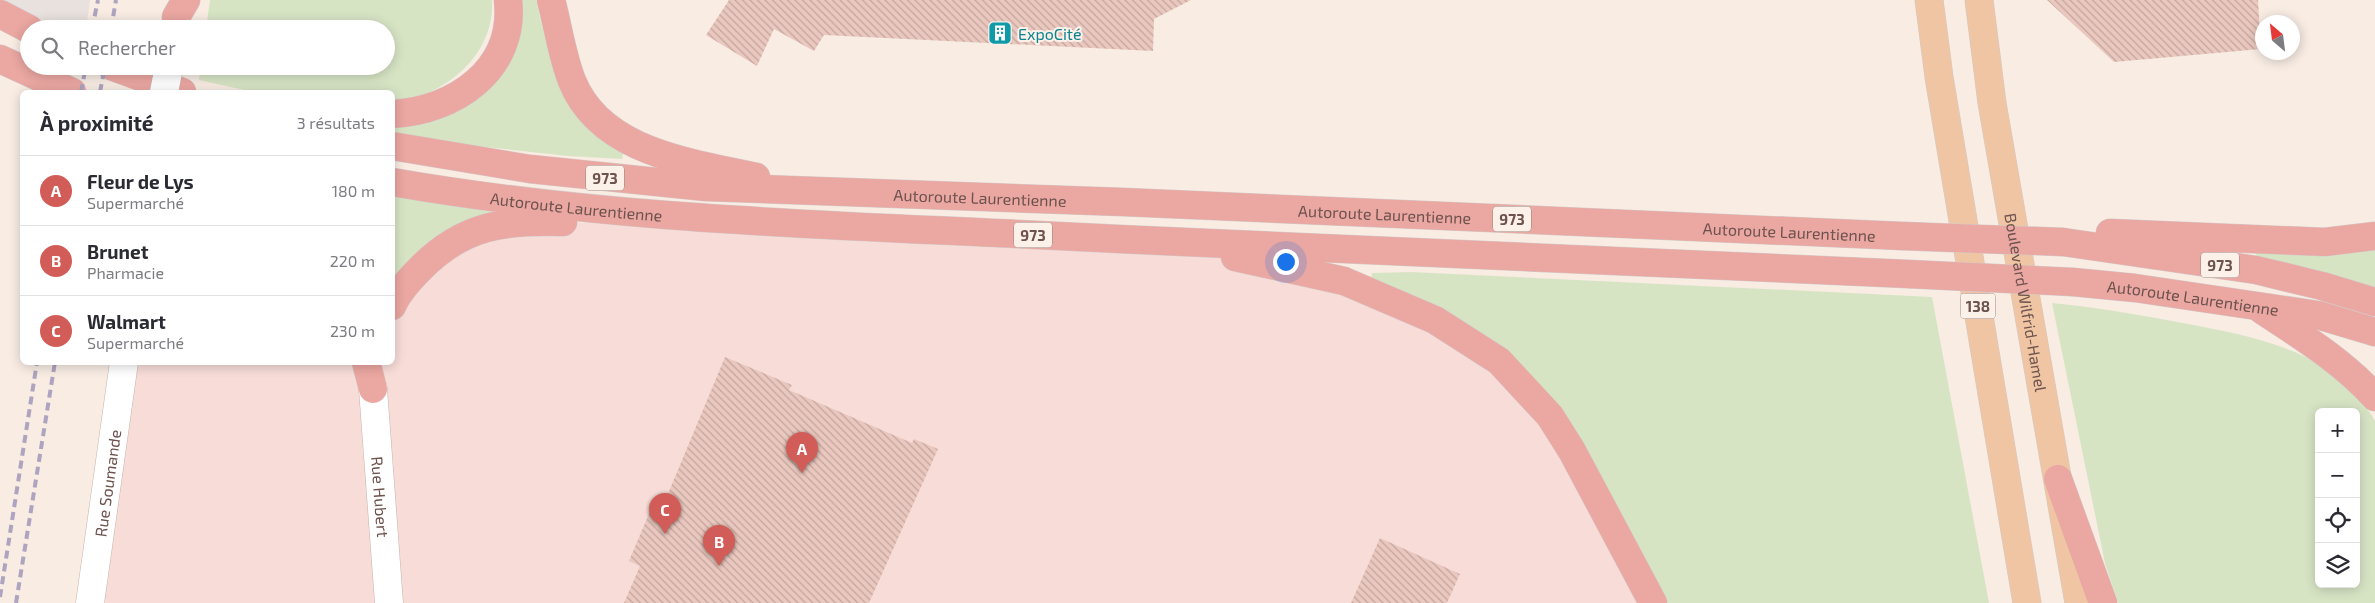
<!DOCTYPE html>
<html lang="fr">
<head>
<meta charset="utf-8">
<style>
	:root { --surface:#fff; --page:#f7f7f7; --text:#2b2b33; --muted:#7c7c81; --line:#e1e1e2; --accent:#d25d58 }
	body { margin:0; font-family:"Exo 2",sans-serif; background:var(--page); color:var(--text) }
	.controls { position:absolute; right:15px; bottom:15px; display:grid; overflow:hidden; border-radius:8px; box-shadow:0 2px 12px #0003 }
	.controls button { width:45px; height:45px; display:grid; place-items:center; padding:0; border:0; border-bottom:1px solid var(--line); background:var(--surface); color:var(--text); font:25px sans-serif }
	.compass { position:absolute; left:2255px; top:15px; width:45px; height:45px; border-radius:50%; background:var(--surface); box-shadow:0 2px 12px #0003; rotate:332deg }
	.you { position:absolute; left:1285px; top:261px; width:18px; height:18px; margin:-12px; border:4px solid #fff; border-radius:50%; background:#1a73e8; box-shadow:0 0 0 8px #1a73e833 }
	.badge { display:grid; place-items:center; width:32px; height:32px; border-radius:50%; background:var(--accent); color:#fff; font-size:16px; font-weight:700 }
	.pin { position:absolute; translate:-50% -41px; filter:drop-shadow(0 1px 2px #0008) }
	.pin::after { content:''; position:absolute; top:26px; width:18px; height:15px; background:inherit; clip-path:polygon(0 0,100% 0,50% 100%) }
	.list { margin:0; padding:0; list-style:none }
	h2 { display:flex; justify-content:space-between; align-items:center; height:65px; margin:0; padding:0 20px; font-size:21px }
	h2 small { font-size:16px; font-weight:400; color:var(--muted) }
	.list li { display:grid; grid-template-columns:32px 1fr auto; gap:15px; align-items:center; box-sizing:border-box; height:70px; padding:0 20px; border-top:1px solid var(--line) }
	.list b { display:block; font-size:19px; white-space:nowrap }
	.list p { margin:0; font-size:16px; white-space:nowrap; color:var(--muted) }
	.list em { font-size:16px; font-style:normal; color:var(--muted) }
	.icon { flex:none; width:28px; height:28px; fill:none; stroke:currentColor; stroke-width:2; stroke-linecap:round; stroke-linejoin:round }
	.map { position:relative; flex:none; width:2375px; height:603px; overflow:hidden }
	.search { position:absolute; background:var(--surface); box-shadow:0 2px 12px #0003; left:20px; top:20px; width:375px; height:55px; display:flex; align-items:center; gap:12px; box-sizing:border-box; padding:0 18px; border-radius:28px; color:var(--muted); font-size:19px }
	.panel { position:absolute; background:var(--surface); box-shadow:0 2px 12px #0003; left:20px; top:90px; width:375px; height:275px; border-radius:8px }
	.map>svg:first-child { display:block }
</style>
</head>
<body>
<div class="map">
<svg width="2375" height="603" viewBox="0 0 2375 603">
	<defs>
		<pattern id="building-back-hatch" width="6" height="6" patternUnits="userSpaceOnUse" patternTransform="scale(1.25)"><rect width="6" height="6" fill="#eac8bf"/><path d="M-1 5l2 2M0 0l6 6M5-1l2 2" fill="none" stroke="#c2a59d"/></pattern>
	</defs>
	<rect width="100%" height="100%" fill="#f8ece3"/>
	<path fill="#f7dcd8" d="M623,212L1158,241L1344,281L1499,361L1653,603H90L124,363L392,362V306L433,255L536,221L583,223Z"/>
	<path fill="#e8e1dd" d="M0,0H90L86,29H29L0,14Z"/>
	<path fill="#d7e4c4" fill-rule="evenodd" d="M210,0H492C495,57 443,96 393,103L392,92H253L199,80L201,66H386V29H206Z
		M519,0H536C547,46 555,92 589,128C598,138 612,146 623,154L622,159L568,156L468,145L393,132L392,124L442,115Z
		M393,196L501,213L393,287Z
		M2375,247V290L2256,258L2257,249Z
		M1411,272L1932,297L1989,603H1664L1552,403L1371,280L1372,273Z
		M2052,303C2096,307 2139,315 2183,323C2255,337 2336,350 2375,421V603H2118L2105,563ZM2319,412H2356V584H2319Z"/>
	<path fill="url(#building-back-hatch)" d="M729,0H1191L1154,19L1153,51L824,35L814,51L774,29L757,66L706,35Z
		M2047,0H2258L2261,49L2114,62Z
		M725,357L792,385L789,390L912,443L914,439L938,449L869,603H624L640,566L629,561L656,497L665,501Z
		M1380,538L1460,574L1447,603H1351Z"/>
	<g fill="none" stroke-linecap="round" stroke-linejoin="round">
		<g stroke="#c7b3ac" stroke-width="29">
			<g id="minor">
				<path id="s1" d="M373,389L389,603"/>
				<path id="s2" d="M90,603L124,362"/>
			</g>
		</g>
		<g stroke="#d3cbca" stroke-width="29">
			<g id="major">
				<path d="M1929,0L1939,77L2027,603"/>
				<path id="s3" d="M1979,0L1992,103L2079,603"/>
			</g>
		</g>
		<g stroke="#d3cbca" stroke-width="29">
			<g id="highway">
				<path d="M551,0C558,26 562,56 572,81C601,153 691,162 756,177"/>
				<path d="M0,14L29,29"/>
				<path d="M176,17L186,0"/>
				<path d="M0,59L72,92"/>
				<path d="M111,66L182,92"/>
				<path d="M392,114C455,111 516,69 508,0"/>
				<path id="s4" d="M392,146L530,169L706,187L1123,202L1902,236"/>
				<path id="s5" d="M392,182C598,218 807,224 1016,234C1313,249 1610,261 1908,274"/>
				<path d="M2110,233L2325,242L2375,236"/>
				<path d="M2063,242L2256,270L2322,286L2375,302"/>
				<path d="M1235,257L1344,281L1435,320L1499,361L1550,416L1572,451L1653,603"/>
				<path id="s6" d="M2073,282L2135,288L2318,315L2375,332"/>
				<path d="M392,306C398,292 409,280 420,269C463,225 504,220 563,222"/>
				<path d="M2262,310C2303,337 2342,361 2375,397"/>
				<path d="M366,362L373,389"/>
				<path d="M2058,479L2103,603"/>
			</g>
		</g>
		<use href="#minor" stroke="#fff" stroke-width="28"/>
		<use href="#major" stroke="#efc5a4" stroke-width="28"/>
		<use href="#highway" stroke="#eba7a2" stroke-width="28"/>
		<path stroke="#aea4c0" stroke-width="4" stroke-dasharray="8 5" stroke-linecap="butt" d="M92,29L98,0
			M111,29L116,0
			M81,92L86,66
			M100,92L105,66
			M0,597L37,362
			M16,603L55,362"/>
		<g stroke="#c7b3ac" stroke-width="29" stroke-linecap="butt">
			<path id="minor-bridge" d="M164,92L168,72"/>
		</g>
		<g stroke="#d3cbca" stroke-width="29" stroke-linecap="butt">
			<path id="highway-bridge" d="M1902,236L2063,242
				M1908,274L2073,282"/>
		</g>
		<use href="#minor-bridge" stroke="#fff" stroke-width="28"/>
		<use href="#highway-bridge" stroke="#eba7a2" stroke-width="28"/>
	</g>
	<defs>
		<g id="building-square" transform="scale(1.25)"><rect x="-9" y="-9" width="18" height="18" rx="4" fill="#0f9aa8" stroke="#fcf1e9"/><path d="M-4-6H4V6H1V3H-1V6H-4ZM-2.5-4.3h1.7v1.8h-1.7ZM.8-4.3h1.7v1.8H.8ZM-2.5-1h1.7V.8h-1.7ZM.8-1h1.7V.8H.8Z" fill="#fff"/></g>
	</defs>
	<g fill-rule="evenodd">
		<use href="#building-square" x="1000" y="33"/>
	</g>
	<g text-anchor="middle" dominant-baseline="central" stroke-width="4" stroke-linejoin="round" paint-order="stroke">
		<g fill="#fcf1e9" stroke="#98827c" stroke-width="1">
			<rect x="586" y="165.5" width="38" height="25" rx="4"/>
			<rect x="1493" y="206.5" width="38" height="25" rx="4"/>
			<rect x="1014" y="222.5" width="38" height="25" rx="4"/>
			<rect x="2201" y="252.5" width="38" height="25" rx="4"/>
			<rect x="1960.5" y="293.5" width="35" height="25" rx="4"/>
		</g>
		<g font-size="15" font-weight="bold" fill="#6d524d">
			<text x="605" y="178">973</text>
			<text x="1512" y="219">973</text>
			<text x="1033" y="235">973</text>
			<text x="2220" y="265">973</text>
			<text x="1978" y="306">138</text>
		</g>
		<g font-size="16" fill="#0d838f" stroke="#fcf1e9" text-anchor="start">
			<text x="1018" y="33">ExpoCité</text>
		</g>
		<g font-size="16" fill="#6d524d" stroke="#fcf1e9">
			<text stroke="none"><textPath href="#s4" startOffset="591">Autoroute Laurentienne</textPath></text>
			<text stroke="none"><textPath href="#s5" startOffset="186">Autoroute Laurentienne</textPath></text>
			<text stroke="none"><textPath href="#s4" startOffset="996">Autoroute Laurentienne</textPath></text>
			<text stroke="none"><textPath href="#s4" startOffset="1401">Autoroute Laurentienne</textPath></text>
			<text stroke="none"><textPath href="#s6" startOffset="121">Autoroute Laurentienne</textPath></text>
			<text stroke="none"><textPath href="#s3" startOffset="306">Boulevard Wilfrid-Hamel</textPath></text>
			<text stroke="none"><textPath href="#s2" startOffset="121">Rue Soumande</textPath></text>
			<text stroke="none"><textPath href="#s1" startOffset="108">Rue Hubert</textPath></text>
		</g>
	</g>
</svg>
<div class="controls">
<button>+</button>
<button>−</button>
<button><svg class="icon" aria-label="locate" viewBox="0 0 24 24"><circle cx="12" cy="12" r="6"/><path d="M12 2v4M12 18v4M2 12h4M18 12h4"/></svg></button>
<button><svg class="icon" aria-label="layers" viewBox="0 0 24 24"><path d="M12 4l9 5-9 5-9-5zM3 14l9 5 9-5"/></svg></button>
</div>
<svg class="compass" viewBox="-18 -18 36 36"><path d="M0-13l5 13h-10z" fill="#e53935"/><path d="M0 13l5-13h-10z" fill="#7c7c81"/></svg>
<div class="you"></div>
<div class="pin badge" style="left:802px;top:473px">A</div>
<div class="pin badge" style="left:719px;top:566px">B</div>
<div class="pin badge" style="left:665px;top:534px">C</div>
<div class="search"><svg class="icon" aria-label="search" viewBox="0 0 24 24"><circle cx="10" cy="10" r="6"/><path d="M15 15l6 6"/></svg>Rechercher</div>
<section class="panel">
<h2>À proximité<small>3 résultats</small></h2>
<ul class="list">
<li><span class="badge">A</span><div><b>Fleur de Lys</b><p>Supermarché</p></div><em>180 m</em></li>
<li><span class="badge">B</span><div><b>Brunet</b><p>Pharmacie</p></div><em>220 m</em></li>
<li><span class="badge">C</span><div><b>Walmart</b><p>Supermarché</p></div><em>230 m</em></li>
</ul>
</section>
</div>
</body>
</html>
